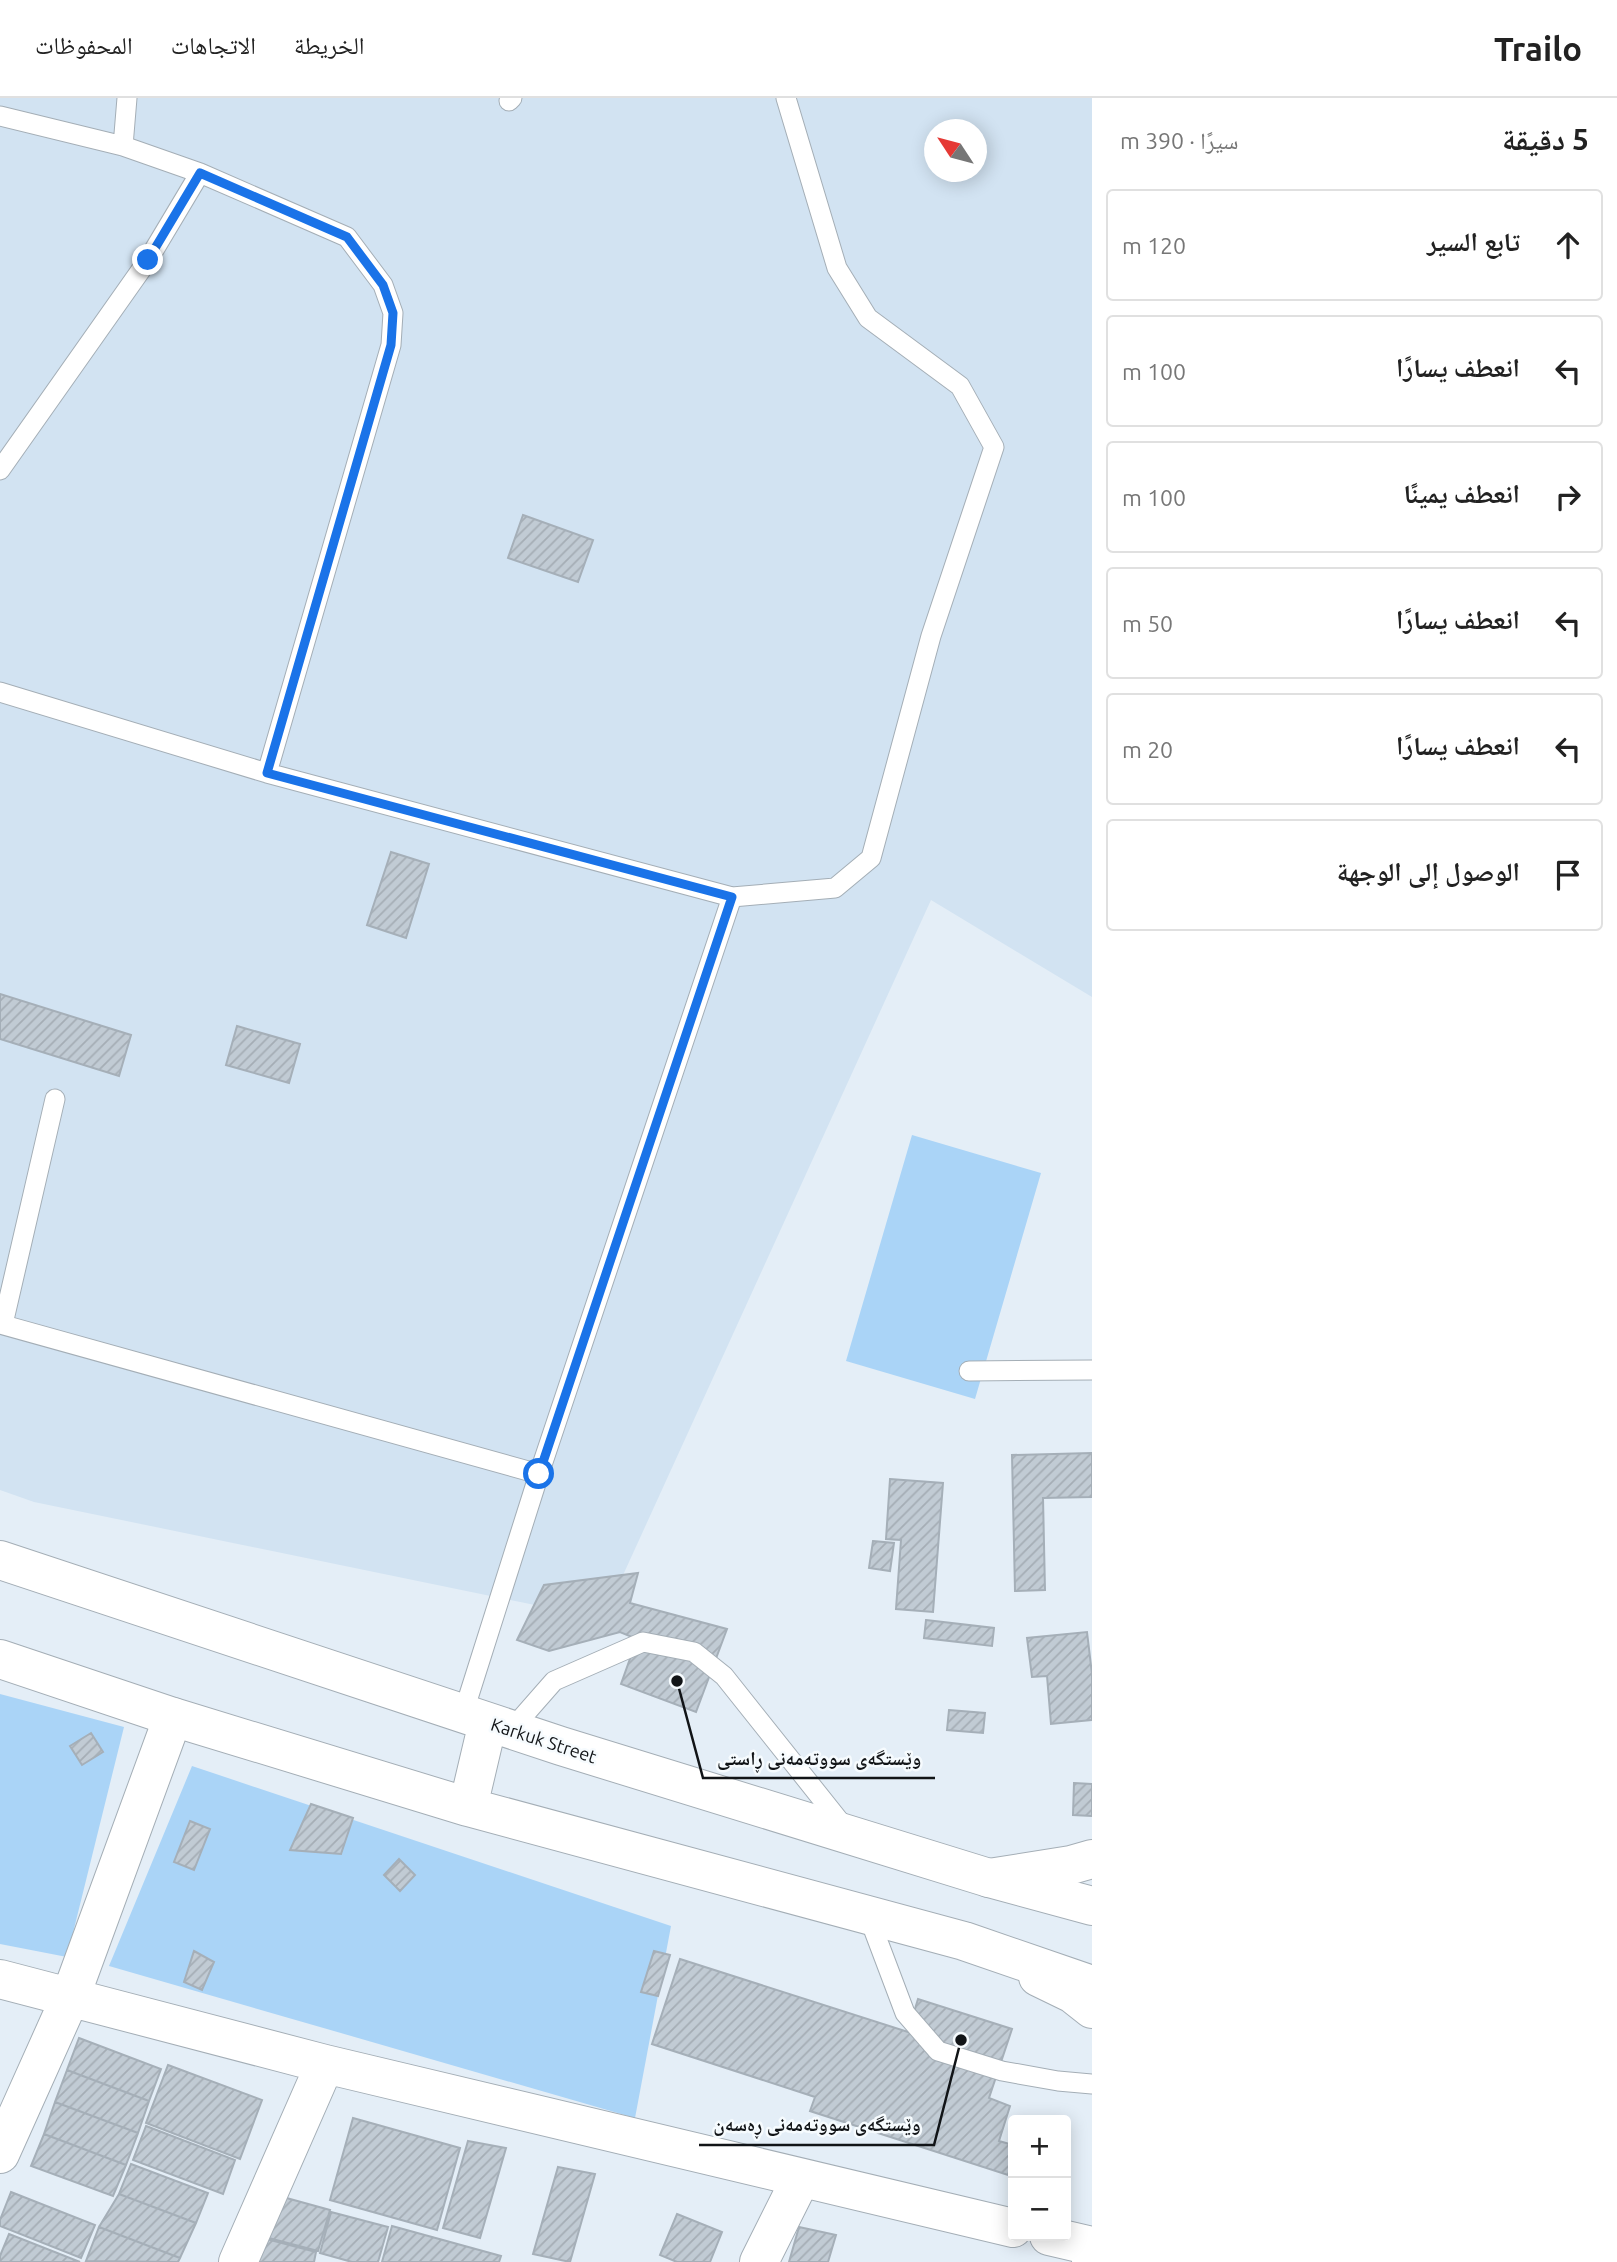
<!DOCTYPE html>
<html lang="ar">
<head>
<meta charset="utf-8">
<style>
	:root { --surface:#fff; --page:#f6f6f6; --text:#222; --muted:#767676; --line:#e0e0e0 }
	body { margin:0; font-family:Ubuntu,"Noto Naskh Arabic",sans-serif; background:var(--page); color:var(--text); direction:rtl }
	.controls { position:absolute; right:21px; bottom:21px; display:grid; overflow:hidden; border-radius:7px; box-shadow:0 4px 18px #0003 }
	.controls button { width:63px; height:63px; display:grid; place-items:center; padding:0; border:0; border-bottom:2px solid var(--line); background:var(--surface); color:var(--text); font:35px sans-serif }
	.compass { position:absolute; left:924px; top:21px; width:63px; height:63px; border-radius:50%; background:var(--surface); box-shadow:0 4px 18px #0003; rotate:306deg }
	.stop { position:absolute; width:21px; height:21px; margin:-16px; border:5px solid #1a73e8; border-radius:50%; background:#fff }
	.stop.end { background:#1a73e8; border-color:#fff; box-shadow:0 2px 7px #0008 }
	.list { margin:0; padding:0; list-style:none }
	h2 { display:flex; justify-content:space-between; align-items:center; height:91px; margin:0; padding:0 28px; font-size:30px }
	h2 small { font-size:23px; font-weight:400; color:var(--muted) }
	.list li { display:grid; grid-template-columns:46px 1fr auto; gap:21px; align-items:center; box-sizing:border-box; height:112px; margin:0 14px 14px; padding:0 14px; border:2px solid var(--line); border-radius:7px }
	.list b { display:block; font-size:26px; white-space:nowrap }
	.list em { font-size:23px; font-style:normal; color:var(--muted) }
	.icon { flex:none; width:38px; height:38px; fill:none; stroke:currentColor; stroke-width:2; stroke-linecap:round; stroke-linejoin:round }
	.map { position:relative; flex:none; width:1092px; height:2164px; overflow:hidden; direction:ltr }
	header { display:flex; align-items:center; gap:42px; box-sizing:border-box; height:98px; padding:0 35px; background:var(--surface); border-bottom:2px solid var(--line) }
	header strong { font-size:33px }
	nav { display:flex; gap:38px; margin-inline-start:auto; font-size:24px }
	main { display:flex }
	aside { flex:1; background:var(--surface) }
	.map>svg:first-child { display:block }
</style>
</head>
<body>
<header>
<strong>Trailo</strong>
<nav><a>الخريطة</a><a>الاتجاهات</a><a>المحفوظات</a></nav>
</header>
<main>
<aside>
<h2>5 دقيقة<small>سيرًا · 390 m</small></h2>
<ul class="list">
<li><svg class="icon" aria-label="ahead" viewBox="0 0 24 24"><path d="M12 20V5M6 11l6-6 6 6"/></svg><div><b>تابع السير</b></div><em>120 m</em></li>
<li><svg class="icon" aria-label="left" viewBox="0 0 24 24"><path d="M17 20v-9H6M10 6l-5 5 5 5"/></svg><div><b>انعطف يسارًا</b></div><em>100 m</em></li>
<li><svg class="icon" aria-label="right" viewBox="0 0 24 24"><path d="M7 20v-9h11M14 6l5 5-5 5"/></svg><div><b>انعطف يمينًا</b></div><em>100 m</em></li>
<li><svg class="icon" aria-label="left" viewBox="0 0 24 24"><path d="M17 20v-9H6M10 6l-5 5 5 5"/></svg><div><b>انعطف يسارًا</b></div><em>50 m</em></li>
<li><svg class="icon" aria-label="left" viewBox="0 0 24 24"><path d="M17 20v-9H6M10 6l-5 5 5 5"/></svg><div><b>انعطف يسارًا</b></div><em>20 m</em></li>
<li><svg class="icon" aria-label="arrive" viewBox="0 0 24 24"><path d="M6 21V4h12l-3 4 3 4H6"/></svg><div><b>الوصول إلى الوجهة</b></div></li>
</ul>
</aside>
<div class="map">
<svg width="1092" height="2164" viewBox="0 0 1092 2164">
	<defs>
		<pattern id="building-hatch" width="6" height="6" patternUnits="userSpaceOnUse" patternTransform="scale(1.75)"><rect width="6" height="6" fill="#c1cbd4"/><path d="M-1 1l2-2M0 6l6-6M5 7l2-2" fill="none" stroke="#a5adb5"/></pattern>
	</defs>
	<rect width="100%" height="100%" fill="#e4eef7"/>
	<path fill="#d2e3f2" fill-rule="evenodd" d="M0,0H1092V899L931,802L603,1521L34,1404L0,1392ZM934,32H976V74H934Z"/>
	<path fill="#aad4f7" d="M912,1037L1041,1075L975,1301L846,1263Z
		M0,1596L124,1629L67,1859L0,1846Z
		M192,1668L671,1828L635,2020L109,1868Z"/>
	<path fill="url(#building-hatch)" stroke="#a5afb8" stroke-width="2" d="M523,417L593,442L578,484L508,460Z
		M391,754L429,766L406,840L367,827Z
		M0,896L131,937L119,978L0,941Z
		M237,928L300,946L289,985L226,967Z
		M1092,1355V1399L1043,1400L1045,1492L1015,1493L1012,1357Z
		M890,1381L943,1385L933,1514L896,1511L901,1442L886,1441Z
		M873,1443L894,1445L890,1473L869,1470Z
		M638,1475L630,1505L727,1531L696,1614L621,1586L637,1541L620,1534L549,1553L517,1542L544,1487Z
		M926,1522L994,1530L992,1548L924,1540Z
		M1087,1534L1092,1576V1622L1051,1626L1047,1578L1032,1579L1027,1540Z
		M949,1612L985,1615L983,1635L947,1632Z
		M91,1635L103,1654L82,1667L70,1648Z
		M1074,1685L1092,1686V1718L1073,1717Z
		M311,1706L353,1720L341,1756L290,1752Z
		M190,1723L210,1731L194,1772L174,1764Z
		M399,1761L415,1777L400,1793L384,1777Z
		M194,1853L214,1864L202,1892L184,1884Z
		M654,1853L670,1857L658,1898L641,1894Z
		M680,1861L908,1934L918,1901L1012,1931L989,2000L1010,2008L999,2043L1013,2047V2059L1008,2077L810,2013L815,1999L652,1946Z
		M79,1940L161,1971L149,2003L67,1972Z
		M168,1967L262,2002L240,2061L146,2025Z
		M67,1972L149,2003L138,2035L55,2004Z
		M55,2004L138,2035L126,2067L44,2036Z
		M353,2020L460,2050L437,2132L330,2102Z
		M146,2028L235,2062L223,2096L133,2062Z
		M44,2036L126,2067L113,2098L31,2068Z
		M468,2043L506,2050L480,2140L443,2130Z
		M131,2066L208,2095L196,2125L119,2096Z
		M558,2069L595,2076L570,2164L533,2156Z
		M11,2094L95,2127L81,2160L0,2128V2122Z
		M119,2096L196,2125L180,2160L99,2129Z
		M272,2096L330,2112L318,2153L261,2138Z
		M331,2114L388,2129L378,2164H352L320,2155Z
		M677,2116L722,2134L710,2164H677L660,2157Z
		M392,2128L501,2158L499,2164H382Z
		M99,2129L180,2160L178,2164L86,2163Z
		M799,2129L836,2137L828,2164H789Z
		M9,2136L80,2164H0V2158Z
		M259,2139L316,2154L314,2164H252Z"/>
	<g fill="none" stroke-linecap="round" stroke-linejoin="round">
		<g stroke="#a4aeb6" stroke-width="21">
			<path id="service" d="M509,3L512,0
				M0,18L123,48L200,75L347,139L383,187L393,215L391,247L267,675
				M123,48L127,0
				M0,372L148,162L200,75
				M0,594L267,675L732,799
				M0,1226L539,1376L732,799L835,790L871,760L931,538L994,349L960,288L868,220L837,170L786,0
				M3,1226L55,1001
				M969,1273L1092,1272
				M463,1616L539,1376
				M511,1632L554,1583L643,1544L694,1554L724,1578L845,1730
				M868,1817L905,1915L938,1953L1002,1973L1058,1983L1092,1986"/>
		</g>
		<g stroke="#a4aeb6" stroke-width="40">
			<path id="minor" d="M0,1881L325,1966L1013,2130
				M0,2056L70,1900L173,1619
				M1049,2138L1092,2148
				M238,2164L325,1966
				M759,2164L801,2080"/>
		</g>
		<g stroke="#a4aeb6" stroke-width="40">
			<path id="tertiary" d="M1038,1879L1073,1896L1092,1911
				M1091,2164L1092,2163"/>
		</g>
		<g stroke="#a4aeb6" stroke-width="40">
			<path id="secondary" d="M989,1780L1071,1767L1092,1761"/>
		</g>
		<g stroke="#a4aeb6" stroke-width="40">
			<path id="trunk" d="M0,1462L561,1648L989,1780L1092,1808
				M0,1561L173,1619L468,1709L964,1843L1092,1887
				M468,1709L488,1624"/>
		</g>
		<use href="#service" stroke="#fff" stroke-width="19"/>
		<use href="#minor" stroke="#fff" stroke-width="38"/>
		<use href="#tertiary" stroke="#fff" stroke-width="38"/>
		<use href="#secondary" stroke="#fff" stroke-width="38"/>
		<use href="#trunk" stroke="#fff" stroke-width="38"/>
	</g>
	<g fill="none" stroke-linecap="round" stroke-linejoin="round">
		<path stroke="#1a73e8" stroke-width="9" d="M148,162L200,75L347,139L383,187L393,215L391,247L267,675L732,799L539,1376"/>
	</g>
	<g text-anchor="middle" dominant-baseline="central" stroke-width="5" stroke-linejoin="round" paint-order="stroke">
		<g font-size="18" fill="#111417" stroke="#f6fbfe">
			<text transform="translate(544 1642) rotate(18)">Karkuk Street</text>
		</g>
	</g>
	<path fill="none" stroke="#111417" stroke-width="2.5" d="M677 1583L703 1680H935M961 1942L934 2047H699"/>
	<g fill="#111417" stroke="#f6fbfe" stroke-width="2.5">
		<circle cx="677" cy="1583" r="7"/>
		<circle cx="961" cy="1942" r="7"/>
	</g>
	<g font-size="19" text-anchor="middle" font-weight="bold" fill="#111417" stroke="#f6fbfe" stroke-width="5" stroke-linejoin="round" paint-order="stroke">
		<text x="819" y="1667">وێستگەی سووتەمەنی ڕاستی</text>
		<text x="817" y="2033">وێستگەی سووتەمەنی ڕەسەن</text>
	</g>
</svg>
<div class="controls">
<button>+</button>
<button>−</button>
</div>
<svg class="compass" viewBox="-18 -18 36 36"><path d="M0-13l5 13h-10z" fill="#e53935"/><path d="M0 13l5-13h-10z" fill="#767676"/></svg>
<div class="stop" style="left:539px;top:1376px"></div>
<div class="stop end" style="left:148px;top:162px"></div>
</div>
</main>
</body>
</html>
